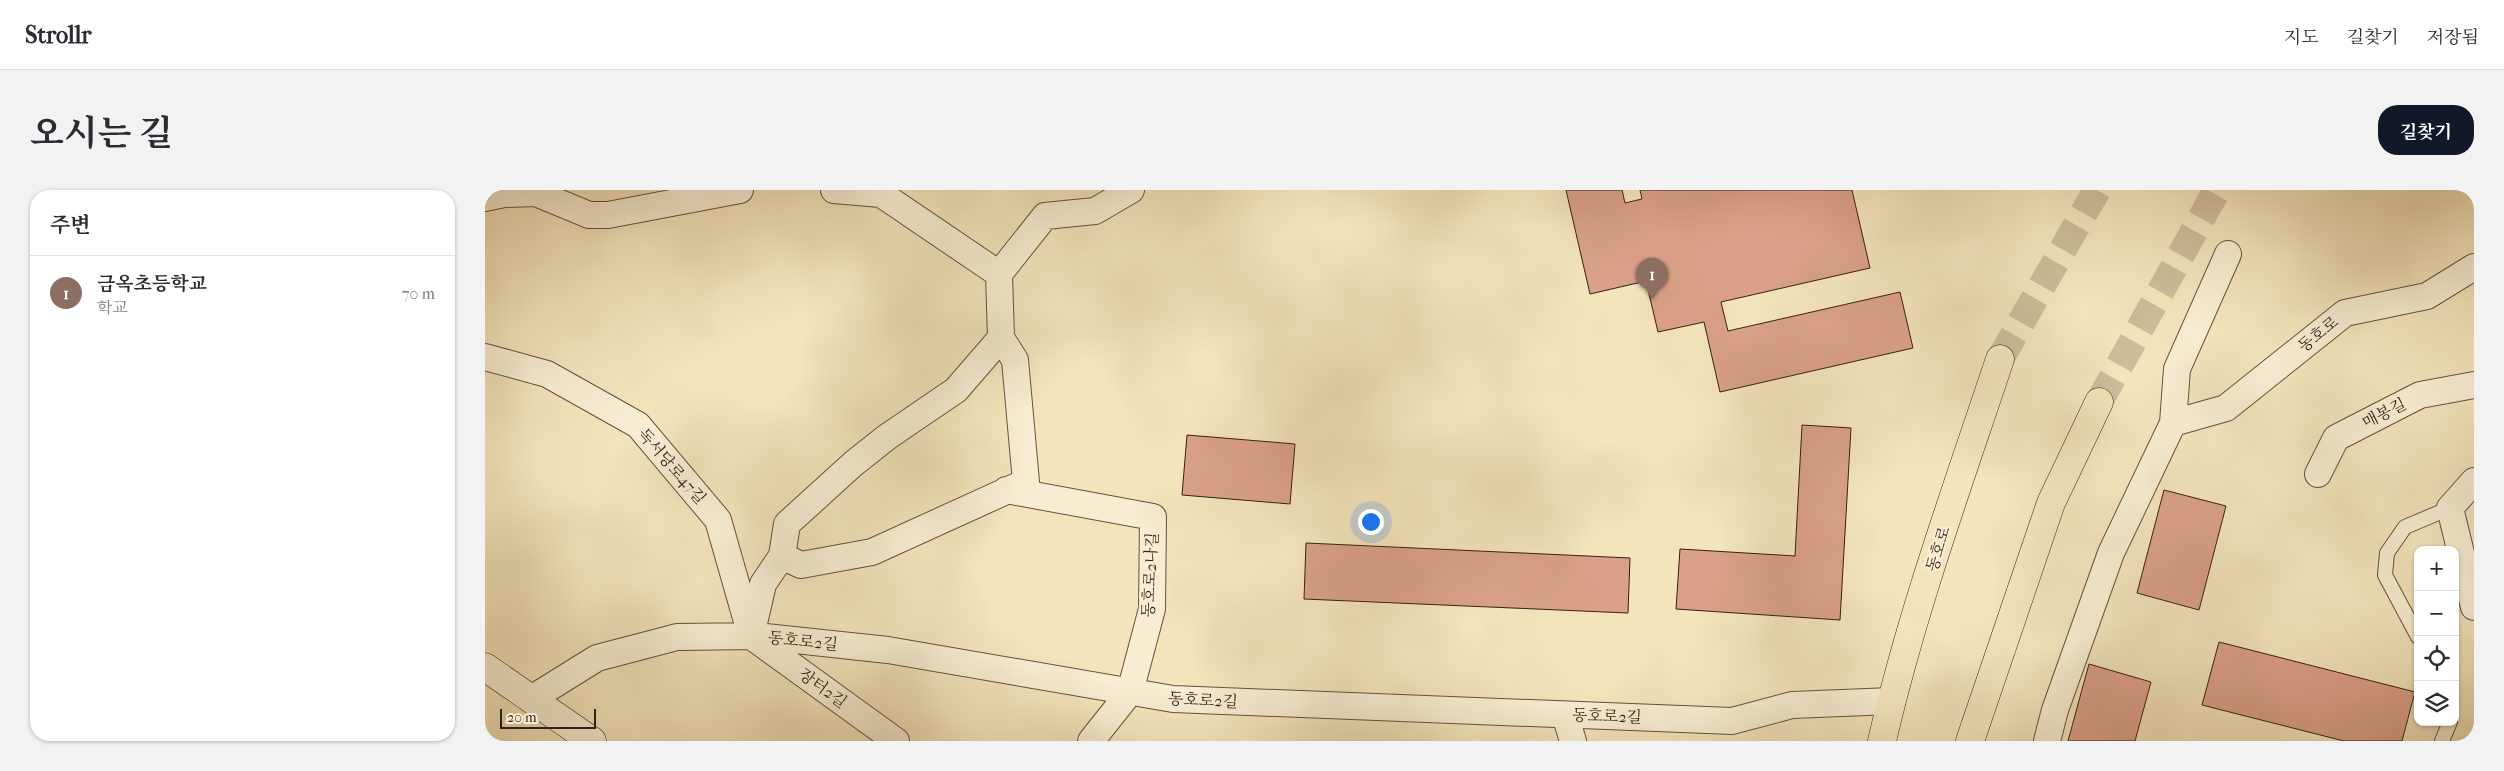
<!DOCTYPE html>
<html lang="ko">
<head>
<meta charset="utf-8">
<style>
	:root { --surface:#fff; --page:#f2f2f3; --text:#2b2b33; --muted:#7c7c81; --line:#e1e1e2; --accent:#111827 }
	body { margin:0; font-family:"IM FELL French Canon","Noto Serif KR",serif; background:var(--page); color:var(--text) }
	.controls { position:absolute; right:15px; bottom:15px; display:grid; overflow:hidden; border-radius:10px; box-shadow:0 1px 4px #0004 }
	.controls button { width:45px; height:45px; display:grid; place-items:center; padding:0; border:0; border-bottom:1px solid var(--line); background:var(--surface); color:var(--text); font:25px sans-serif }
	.scale { position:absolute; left:15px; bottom:12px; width:96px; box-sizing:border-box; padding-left:5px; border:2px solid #371f16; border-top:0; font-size:14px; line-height:18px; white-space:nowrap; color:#371f16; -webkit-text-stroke:4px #f7edd3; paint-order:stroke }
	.you { position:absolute; left:885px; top:331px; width:18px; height:18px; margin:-12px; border:4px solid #fff; border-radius:50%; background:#1a73e8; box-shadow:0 0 0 8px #1a73e833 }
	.badge { display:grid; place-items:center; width:32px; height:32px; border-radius:50%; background:var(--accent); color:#fff; font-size:16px; font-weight:700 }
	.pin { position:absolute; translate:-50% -41px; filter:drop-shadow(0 1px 2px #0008) }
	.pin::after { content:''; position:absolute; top:26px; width:18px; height:15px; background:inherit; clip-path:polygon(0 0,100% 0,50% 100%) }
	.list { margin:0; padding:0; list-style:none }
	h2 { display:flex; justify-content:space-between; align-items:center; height:65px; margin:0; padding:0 20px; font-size:21px }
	h2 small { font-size:16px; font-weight:400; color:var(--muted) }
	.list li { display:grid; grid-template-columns:32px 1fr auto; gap:15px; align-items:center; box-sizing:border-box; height:75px; padding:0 20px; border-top:1px solid var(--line) }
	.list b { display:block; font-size:19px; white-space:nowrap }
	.list p { margin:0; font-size:16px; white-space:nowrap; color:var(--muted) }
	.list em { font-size:16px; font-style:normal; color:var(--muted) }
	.icon { flex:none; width:28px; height:28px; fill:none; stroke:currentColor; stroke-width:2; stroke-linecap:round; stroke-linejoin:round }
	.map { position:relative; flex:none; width:1989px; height:551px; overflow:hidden; border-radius:20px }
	header { display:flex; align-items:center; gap:30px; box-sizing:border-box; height:70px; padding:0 25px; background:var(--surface); border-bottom:1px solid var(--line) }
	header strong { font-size:24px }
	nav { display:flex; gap:28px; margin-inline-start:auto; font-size:18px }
	.intro { display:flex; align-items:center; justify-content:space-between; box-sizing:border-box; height:120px; padding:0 30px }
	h1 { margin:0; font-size:35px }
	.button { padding:12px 22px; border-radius:20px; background:var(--accent); color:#fff; font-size:18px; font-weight:700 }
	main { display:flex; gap:30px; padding:0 30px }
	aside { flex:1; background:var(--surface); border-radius:20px; box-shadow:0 1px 4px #0004 }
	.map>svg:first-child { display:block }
</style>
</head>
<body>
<header>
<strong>Strollr</strong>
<nav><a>지도</a><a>길찾기</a><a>저장됨</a></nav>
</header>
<div class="intro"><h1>오시는 길</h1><a class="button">길찾기</a></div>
<main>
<aside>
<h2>주변<small></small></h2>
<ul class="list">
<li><span class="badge" style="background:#8d6e63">1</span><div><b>금옥초등학교</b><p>학교</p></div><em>70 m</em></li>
</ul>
</aside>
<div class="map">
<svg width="1989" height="551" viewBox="0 0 1989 551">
	<rect width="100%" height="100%" fill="#f3e4bc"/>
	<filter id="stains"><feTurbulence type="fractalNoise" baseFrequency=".004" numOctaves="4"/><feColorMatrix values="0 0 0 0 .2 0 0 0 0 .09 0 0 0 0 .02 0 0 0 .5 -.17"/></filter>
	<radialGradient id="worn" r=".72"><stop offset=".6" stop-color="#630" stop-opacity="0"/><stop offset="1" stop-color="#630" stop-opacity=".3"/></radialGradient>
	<path fill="#daa089" stroke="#371f16" d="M1081,0H1137L1140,13L1157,9L1155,0H1367L1385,78L1236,112L1243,141L1415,102L1428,158L1235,202L1219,132L1173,142L1161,91L1105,104Z
		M1317,235L1366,238L1355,430L1191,419L1195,359L1310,366Z
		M702,245L810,254L805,314L697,305Z
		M1679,300L1741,316L1714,420L1652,403Z
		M821,353L1145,368L1143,423L819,409Z
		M1734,452L1930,502L1917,551H1859L1717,515Z
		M1604,474L1666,492L1650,551H1583Z"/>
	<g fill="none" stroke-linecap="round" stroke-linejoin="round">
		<path stroke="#cdbd9b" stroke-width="28" stroke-dasharray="28 14" stroke-linecap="butt" d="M1515,169L1612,0
			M1614,212L1732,0"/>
		<g stroke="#665040" stroke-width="16">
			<path id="lane" d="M1933,447L1900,385L1902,363L1920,337L1965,318
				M1957,551L1965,532"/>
		</g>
		<g stroke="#665040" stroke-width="28">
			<path id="street" d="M349,0L396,4L514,84
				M0,8L19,4L51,3L104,25H123L255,0
				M0,167L62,184L153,235L233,330L265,442
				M1688,233L1741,218L1860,123L1942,106L1989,77
				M1833,284L1851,248L1935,205L1989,195
				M1989,291L1965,318L1989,417
				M521,300L668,327L667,419L645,502L606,551
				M297,366L302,334L368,274L402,247L471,200L516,148
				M266,446L278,394L297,366L316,375L387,362L541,292L530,170L516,148L514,84L560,26L610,21L646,0
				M266,446L411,551
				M46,509L112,468L192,447L272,446L403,460L688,509L1247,531L1307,515L1407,511
				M1080,525L1088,551
				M1562,551L1570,520L1626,363L1688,233L1692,179L1743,64"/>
		</g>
		<g stroke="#371f16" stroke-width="29">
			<path id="secondary" d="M0,477L107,551"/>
		</g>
		<g stroke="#371f16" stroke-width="29">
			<path id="primary" d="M1397,551C1427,421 1473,295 1515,169
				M1485,551L1566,313L1614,212"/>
		</g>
		<use href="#lane" stroke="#f7edd3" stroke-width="14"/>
		<use href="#street" stroke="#f7edd3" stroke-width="26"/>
		<use href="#secondary" stroke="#f7edd3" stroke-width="28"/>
		<use href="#primary" stroke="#f3e4bc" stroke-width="28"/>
	</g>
	<g text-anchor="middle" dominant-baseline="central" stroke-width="5" stroke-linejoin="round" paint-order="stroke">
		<g font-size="16" fill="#371f16" stroke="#f7edd3">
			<text transform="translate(1833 144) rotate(-39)">동호로</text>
			<text transform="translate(1899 223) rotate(-27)">매봉길</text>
			<text transform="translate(187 276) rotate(49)">독서당로47길</text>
			<text transform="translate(1453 359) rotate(-73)">동호로</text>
			<text transform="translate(665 385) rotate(-87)">동호로2나길</text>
			<text transform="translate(318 451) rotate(6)">동호로2길</text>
			<text transform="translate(338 498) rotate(36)">장터2길</text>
			<text transform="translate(718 510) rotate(3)">동호로2길</text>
			<text transform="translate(1122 526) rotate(2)">동호로2길</text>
		</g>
	</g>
	<rect width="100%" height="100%" filter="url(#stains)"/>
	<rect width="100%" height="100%" fill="url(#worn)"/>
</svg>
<div class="controls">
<button>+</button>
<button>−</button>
<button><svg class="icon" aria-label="locate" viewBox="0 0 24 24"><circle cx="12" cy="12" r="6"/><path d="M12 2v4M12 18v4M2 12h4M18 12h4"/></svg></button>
<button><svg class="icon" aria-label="layers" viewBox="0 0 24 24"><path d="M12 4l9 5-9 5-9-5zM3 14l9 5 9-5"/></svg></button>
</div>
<div class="scale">20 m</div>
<div class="you"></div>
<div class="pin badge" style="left:1167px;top:109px;background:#8d6e63">1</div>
</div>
</main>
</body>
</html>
